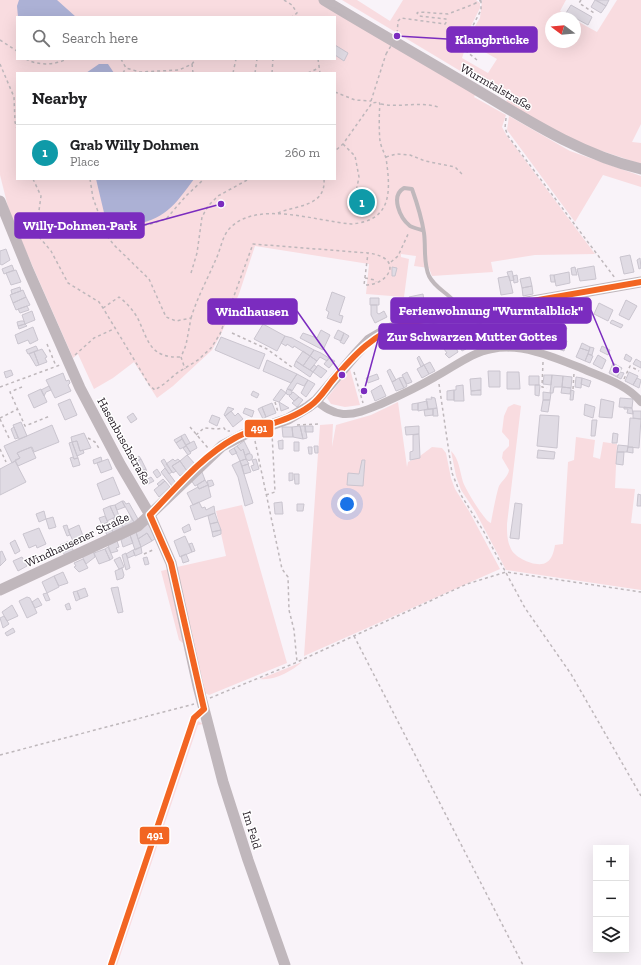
<!DOCTYPE html>
<html lang="en">
<head>
<meta charset="utf-8">
<style>
	:root { --surface:#fff; --page:#f2f2f2; --text:#202124; --muted:#757577; --line:#e0e0e0; --accent:#ea580c }
	body { margin:0; font-family:"Zilla Slab",serif; background:var(--page); color:var(--text) }
	.controls { position:absolute; right:12px; bottom:12px; display:grid; overflow:hidden; border-radius:0px; box-shadow:0 4px 16px #0002 }
	.controls button { width:36px; height:36px; display:grid; place-items:center; padding:0; border:0; border-bottom:1px solid var(--line); background:var(--surface); color:var(--text); font:20px sans-serif }
	.compass { position:absolute; left:545px; top:12px; width:36px; height:36px; border-radius:50%; background:var(--surface); box-shadow:0 4px 16px #0002; rotate:286deg }
	.you { position:absolute; left:347px; top:504px; width:14px; height:14px; margin:-10px; border:3px solid #fff; border-radius:50%; background:#1a73e8; box-shadow:0 0 0 6px #1a73e833 }
	.badge { display:grid; place-items:center; width:26px; height:26px; border-radius:50%; background:var(--accent); color:#fff; font-size:13px; font-weight:700 }
	.pin { position:absolute; translate:-50% -50%; border:2px solid #fff; box-shadow:0 1px 4px #0006 }
	.list { margin:0; padding:0; list-style:none }
	h2 { display:flex; justify-content:space-between; align-items:center; height:52px; margin:0; padding:0 16px; font-size:17px }
	h2 small { font-size:13px; font-weight:400; color:var(--muted) }
	.list li { display:grid; grid-template-columns:26px 1fr auto; gap:12px; align-items:center; box-sizing:border-box; height:56px; padding:0 16px; border-top:1px solid var(--line) }
	.list b { display:block; font-size:15px; white-space:nowrap }
	.list p { margin:0; font-size:13px; white-space:nowrap; color:var(--muted) }
	.list em { font-size:13px; font-style:normal; color:var(--muted) }
	.icon { flex:none; width:22px; height:22px; fill:none; stroke:currentColor; stroke-width:2; stroke-linecap:round; stroke-linejoin:round }
	.map { position:relative; flex:none; width:641px; height:965px; overflow:hidden }
	.search { position:absolute; background:var(--surface); box-shadow:0 4px 16px #0002; left:16px; top:16px; width:320px; height:44px; display:flex; align-items:center; gap:10px; box-sizing:border-box; padding:0 14px; border-radius:0px; color:var(--muted); font-size:15px }
	.panel { position:absolute; background:var(--surface); box-shadow:0 4px 16px #0002; left:16px; top:72px; width:320px; height:108px; border-radius:0px }
	.map>svg:first-child { display:block }
</style>
</head>
<body>
<div class="map">
<svg width="641" height="965" viewBox="0 0 641 965">
	<rect width="100%" height="100%" fill="#f9f3f9"/>
	<path fill="#f9dce0" fill-rule="evenodd" d="M0,0H323L477,91L474,97L506,115L502,127L507,136L595,254L535,255L491,262L493,272L432,276L429,268L414,266L416,256L401,254V257L409,259L404,297L366,294L369,264L255,246L239,294L220,336L212,350L173,386L157,398L134,362L113,378L94,389L78,354L73,358L10,215L0,175ZM17,17H335V59H17ZM17,73H335V179H17Z
		M342,0H357L390,21L403,0H476L480,3V8L465,38L464,52L462,58L488,73L497,59L474,46L469,52L467,39L480,18L482,0H566L560,11L572,18H551V42H575V20L597,32L617,0H641V124L632,142L641,143V164L578,143L506,104L507,99Z
		M509,116L570,151L641,176V187L603,175L575,222L507,130Z
		M350,369L360,405L345,407L331,404L327,398Z
		M398,402L407,467L408,462L420,456L432,447L442,448L446,453L451,478L455,489L469,511L500,569L304,656L320,425L333,424L332,447L336,425L371,415Z
		M514,404L521,406L507,524C507,533 507,541 511,549C515,558 538,569 547,562C552,559 554,551 555,545L563,544L568,462L574,460L576,437L595,440L593,457L600,459L603,442L617,444L615,488L635,489L631,523L641,524V590L506,570L475,511L461,490L456,476L451,451C459,458 460,472 463,482C466,490 485,522 491,523C492,516 497,491 499,486C502,480 508,477 509,470L502,458L503,452L509,446V440L502,432L504,416L508,407Z
		M242,505L287,663L209,695L205,693L177,567L226,556L216,511Z
		M169,569L184,644L179,640L161,571Z
		M302,662C292,671 274,681 260,679Z
		M198,721L203,724L198,725L117,965H113L189,740L195,723Z"/>
	<path fill="#acb1d5" d="M19,0H57L76,17H18L17,6Z
		M99,64H108L114,73H86Z
		M96,179H194C175,205 164,221 130,225C120,226 114,227 106,221Z"/>
	<path fill="#e0dbe4" stroke="#cac5cf" d="M595,0L606,6L601,13L591,7Z
		M596,0H609L606,6Z
		M571,5L592,17L588,25L566,13Z
		M335,45L348,53L344,61L335,55Z
		M6,249L10,260L2,265L0,264V251Z
		M630,255L634,272L624,274L620,257Z
		M640,258L641,268L639,269L637,260Z
		M12,265L14,270L4,274L2,269Z
		M594,266L596,279L580,281L577,269Z
		M392,267L397,268L395,276H392Z
		M575,267L577,275H572L571,268Z
		M16,270L21,282L11,285L6,273Z
		M512,271L514,280L510,281L507,272Z
		M569,272L570,283L556,286L554,275Z
		M517,275L518,282L514,283L513,276Z
		M550,275H554L555,282H551Z
		M509,276L513,293L501,295L498,278Z
		M530,277L532,286L522,288L520,279Z
		M532,286L533,294L523,296L522,288Z
		M20,287L21,291L12,294L11,290Z
		M23,290L26,297L13,303L10,295Z
		M332,292L345,297L339,315L343,316L341,323L327,318L329,312L326,310Z
		M423,294L425,307L411,308L409,297Z
		M26,297L30,305L16,310L13,303Z
		M370,298H379V305H370Z
		M626,300L637,306L629,320L619,315Z
		M599,303L613,310L608,321L594,314Z
		M371,305H377V313L379,314L384,311L387,317L375,323L371,315Z
		M27,306L29,310L20,313L18,309Z
		M32,311L35,320L25,324L22,315Z
		M612,320L623,325L621,328L610,323Z
		M21,321H24L25,324L18,326L17,322Z
		M481,323L485,338L474,341L470,326Z
		M25,324L27,326L19,329L18,326Z
		M263,324L285,336L277,351L254,339Z
		M563,326L567,328L564,334L560,333Z
		M33,327L38,340L30,344L28,340L18,344L15,335Z
		M321,330L330,335L323,350L300,338L303,333L317,338Z
		M338,330L344,333L341,341L334,338Z
		M344,333L349,336L344,344L340,342Z
		M285,336L292,338L314,350L310,356L294,346L293,348L287,344L286,346L281,343Z
		M221,337L265,354L259,369L215,350Z
		M560,338L567,341L564,351L555,348Z
		M460,339L466,349L462,351L456,341Z
		M449,340L451,345L444,349L443,347L447,345L445,342Z
		M582,343L590,347L589,351L580,348Z
		M454,344L458,352L449,358L445,354L447,353L444,349Z
		M36,346L38,350L28,354L26,350Z
		M602,346L610,350L608,355L600,351Z
		M590,347L594,348L592,355L588,354Z
		M580,348L589,351L585,361L576,357Z
		M42,349L47,357L45,358L47,362L39,365L34,352Z
		M314,350L321,353L329,358L327,361L320,357L317,361L310,356Z
		M303,351L310,356L303,366L296,361Z
		M34,352L39,365L36,366L29,354Z
		M588,354L593,356L590,363L585,361Z
		M626,354L632,358L630,362L624,359Z
		M598,355L606,360L602,369L593,364Z
		M310,356L317,361L310,370L303,366Z
		M419,356L424,365L421,367L417,358Z
		M329,358L335,361L329,368L324,364Z
		M636,359L641,362V368L633,364Z
		M267,360L297,374L291,383L263,371Z
		M296,361L313,372L310,377L294,366Z
		M430,362L435,371L429,374L424,365Z
		M613,363L622,368L617,377L609,373Z
		M314,365L317,367L313,372L310,370Z
		M318,365L327,371L321,378L313,372Z
		M424,365L429,374L422,378L417,369Z
		M390,369L396,380L392,382L387,371Z
		M11,370L13,375L6,378L4,372Z
		M488,371H500V387H489Z
		M407,372L412,382L407,384L402,375Z
		M507,372H519L520,389H507Z
		M620,372L624,373L621,379L617,377Z
		M629,372L638,376L633,385L625,381Z
		M63,373L66,381L69,380L70,383L68,385L71,391L55,398L46,380Z
		M297,374L308,380L304,386L297,383L292,391L287,389Z
		M377,374L379,379L368,383L366,378Z
		M544,375H552L551,385L543,384Z
		M552,375L563,376L562,387H554L553,393H550Z
		M529,376H539V385H529Z
		M563,376L572,377L571,388L562,387Z
		M403,377L407,386L404,388L399,378Z
		M576,377L582,378L581,388L575,387Z
		M399,378L404,388L396,391L392,382Z
		M481,378V390L471,391L470,379Z
		M582,378L591,381L589,387L581,384Z
		M637,378L641,380L639,388L633,385Z
		M308,380L315,384L306,397L301,393Z
		M381,385L386,396L375,401L371,391Z
		M463,385L464,401H454V390H456V386Z
		M535,385H540L539,396L535,395Z
		M49,386L51,390L46,392L44,396L41,390Z
		M562,387L571,388L570,394L561,393Z
		M286 392a3 3 0 1 1 6 0a3 3 0 1 1-6 0Z
		M41,389L47,402L34,408L28,395Z
		M281,389L286,393L279,402L273,400Z
		M454,390V400H447V391Z
		M481,390V395H471V391Z
		M571,390L574,391L573,400H570Z
		M253,391L259,394L257,398L251,395Z
		M293,392L299,397L294,401L289,396Z
		M543,392L551,393L550,400H543Z
		M299,397L303,400L297,407L292,403Z
		M431,397L435,398L437,408L428,409L426,399H432Z
		M620,398L633,399L632,408L619,407Z
		M70,399L77,415L65,420L58,404Z
		M601,399L614,402L612,418L599,417Z
		M543,400H550L548,412L541,411Z
		M427,401L428,409L418,411V403Z
		M279,402L289,408L281,411Z
		M272,403L276,413L266,417L262,407Z
		M418,403V410H412V404Z
		M585,404L595,407L593,418L584,415Z
		M228,407L234,409L225,416L224,415Z
		M262,407L266,417L263,419L258,409Z
		M624,407L632,408L633,414L627,413L628,409H624Z
		M245,408L254,411L252,417L243,413Z
		M437,408L438,416H433V409Z
		M433,409V415L425,416L424,410Z
		M231,411L235,416L238,413L243,419L233,427L225,416Z
		M633,411H641V419L633,418Z
		M133,413L137,419L131,423L127,417Z
		M212,415L220,418L217,426L209,422Z
		M540,415L559,416L557,448L537,446Z
		M630,418L641,419L639,448L628,447Z
		M592,420H597L595,436H591Z
		M21,422L27,436L19,439L13,425Z
		M52,425L59,442L34,452L32,447L21,451L17,453L20,458L12,463L4,446Z
		M300,426H305L307,438L303,439Z
		M300,426L303,439L293,437L292,427Z
		M305,426H313V432H305Z
		M419,426V434L406,435L405,427Z
		M14,427L18,438L15,439L11,429Z
		M282,427H292L293,437H283Z
		M84,433L91,448L80,451L77,441L72,442L71,437Z
		M613,433L618,434L617,443H612Z
		M185,434L190,443L186,445L181,436Z
		M419,434L420,458L410,460V452L413,451V435Z
		M181,436L182,439L176,443L174,440Z
		M182,439L186,446L180,449L176,443Z
		M283,440V449H279L278,441Z
		M77,441L80,451L83,450L84,453L77,456L72,442Z
		M194,441L197,448L190,452L186,445Z
		M244,441L250,453L245,455L243,449L241,451L237,446Z
		M72,442L78,458L74,459L69,443Z
		M294,442H299V451H294Z
		M618,445L628,446L627,452H617Z
		M186,446L191,453L188,455L183,448Z
		M237,446L241,451L243,449L246,459L240,461L234,448Z
		M314,446H318V453H315Z
		M31,447L36,458L18,466L15,460L20,458L17,453Z
		M308,447H312V454H309Z
		M628,447H633V453L627,452Z
		M234,448L237,453L232,455L229,451Z
		M538,450L555,452L554,459L537,458Z
		M617,452H624L623,465L616,464Z
		M245.5 457a3.5 3.5 0 1 1 7 0a3.5 3.5 0 1 1-7 0Z
		M187,455L195,464L187,471L180,461Z
		M139,456L141,459L134,463L133,460Z
		M73,457L74,459L78,458L80,465L73,467L70,458Z
		M101,457L102,461L94,464L93,460Z
		M108,459L112,469L101,473L97,463Z
		M141,459L146,469L138,473L133,464Z
		M164,459L172,472L169,474L161,461Z
		M173,459L175,461L178,459L180,461L172,466L176,471L173,473L166,464Z
		M246,459L249,464L242,466L240,461Z
		M256,459L259,469L253,471L251,466L254,465L252,460Z
		M362,460H365L363,486L347,485L348,473L359,474Z
		M15,461L26,482L0,495V469Z
		M180,461L187,471L180,476L172,466Z
		M240,461L253,503L245,506L238,477L232,465Z
		M248,464L251,472L244,474L242,466Z
		M165,468L176,483L172,486L161,472Z
		M146,469L148,475L140,477L138,473Z
		M157,469L161,475L157,478L153,472Z
		M202,472L205,480L195,486L191,480Z
		M289,473H293V480L289,481Z
		M294,474H299V484H295Z
		M113,477L120,494L103,500L97,484Z
		M151,477L154,481L148,484L146,480Z
		M163,479L165,481L159,486L157,484Z
		M205,480L208,485L199,489L197,485Z
		M212,480L214,485L209,487L207,481Z
		M165,481L170,487L159,497L154,490Z
		M208,485L211,497L193,505L187,493L198,487L199,489Z
		M638,494L641,495V506H637Z
		M122,501H124L126,504L129,503L138,519L134,522Z
		M122,501L125,507L117,510L115,505Z
		M199,502L202,508L205,507L206,510L214,506L215,513L195,520L190,506Z
		M282,502L283,514H275L274,503Z
		M515,503L522,504L519,539L510,538Z
		M297,504H304L303,511H297Z
		M115,505L119,516L115,517L110,506Z
		M110,506L115,517L107,521L103,509Z
		M44,511L46,519L39,522L36,514Z
		M215,513L218,522L210,524L208,516Z
		M105,516L108,522L102,525L99,518Z
		M130,516L134,522L123,527L121,521Z
		M53,517L56,527L49,529L46,519Z
		M117,517L119,522L116,524L113,518Z
		M121,521L123,527L113,532L110,527Z
		M108,522L113,532L107,535L102,525Z
		M218,522L221,530L212,532L210,524Z
		M148,524L156,538L152,541L147,533L138,539L136,532Z
		M189,524L191,530L184,533L182,528Z
		M67,525L70,535L67,536L63,526Z
		M79,525L83,536L73,541L68,530Z
		M39,528L46,544L37,548L36,545L29,548L23,534Z
		M221,530V534L213,537L212,532Z
		M136,532L141,547L135,550L130,535Z
		M147,533L152,541L141,547L138,539Z
		M130,535L133,543L123,547L121,540Z
		M185,536L192,552L180,557L174,541Z
		M15,540L20,551L15,554L10,543Z
		M69,541L74,552L65,556L60,545Z
		M117,541L119,547L116,548L118,551L111,553L108,545Z
		M192,543L195,551L192,552L189,544Z
		M108,547L113,558L110,560L105,549Z
		M141,547L142,553L135,556L133,550Z
		M105,549L110,560L99,564L94,553Z
		M93,550L95,557L86,564L82,556Z
		M133,550L135,555L128,558L126,554Z
		M2,551L6,560L0,566V552Z
		M126,553L130,568L126,570L122,555Z
		M186,554L189,561L183,563L181,556Z
		M22,557L27,566L18,571L13,561Z
		M120,557L124,567L119,569L114,560Z
		M147,557L149,564L145,565L143,558Z
		M83,559L88,568L79,572L74,567L76,566L74,563Z
		M122,568L124,575L123,578L117,580L115,571Z
		M63,572L68,583L59,586L54,576Z
		M54,576L59,587L47,593L42,582Z
		M118,587L123,612L118,613L111,588Z
		M85,588L88,596L80,599L77,591Z
		M77,591L80,599L76,601L73,592Z
		M47,593L50,600L46,601L43,594Z
		M27,597L30,598L37,613L27,618L19,601Z
		M38,598L42,605L35,608L32,602Z
		M69,603L71,609L67,610L65,605Z
		M12,605L18,616L7,621L2,612Z
		M4,616L9,624L3,628L0,618Z
		M13,628L15,632L7,636L5,633Z"/>
	<g fill="none" stroke-linecap="round" stroke-linejoin="round">
		<path stroke="#beb7bb" stroke-width="1.5" stroke-dasharray="3 3" stroke-linecap="butt" d="M284,0L292,5L297,13L292,17
			M581,0L579,3L594,13
			M474,4L481,0
			M0,40L17,51
			M26,59C38,66 55,65 67,59
			M121,59L126,68L140,72L179,70L192,64L196,59
			M318,59L320,73
			M477,60L466,51L465,41L481,10V0
			M0,64L14,97L15,122L17,129
			M192,64L193,73
			M123,73L126,68
			M233,73L236,59
			M255,73L257,59
			M272,73L273,59
			M308,73L319,68
			M335,92L355,100L371,101
			M371,101L386,54
			M381,104C400,108 420,101 438,107
			M506,118L505,128L508,136L615,278
			M343,144L355,156L359,177L354,202
			M386,157L396,154L410,155L425,161L455,167L464,176
			M33,179L41,196L37,225L40,238L51,251L68,283L99,302L103,308L150,386L155,390L164,384L177,373L198,360L211,348L220,334L253,244L368,253L364,285C388,286 406,258 368,253
			M90,179L93,198L107,236L114,245L149,279L166,317L176,321L191,318L186,345L181,357L185,369
			M278,213C296,205 326,207 324,179
			M103,224L121,229L151,224L166,219L186,196L204,179
			M391,262L398,256L409,232
			M191,273L197,253L202,217L208,206L218,196L249,179
			M365,278L375,280L376,282
			M103,308L119,297C127,303 135,312 139,321C149,343 151,358 181,357
			M191,318C197,298 208,278 216,259C221,249 222,236 230,228C257,200 316,221 351,224C392,221 391,192 386,158C384,152 381,147 380,141C379,133 379,112 380,104L379,102L372,103L343,144L335,151
			M486,319L490,341
			M232,333L267,349L293,368
			M47,344L56,366
			M75,355L94,338L116,328
			M543,362L542,387L547,388
			M354,372L363,403
			M624,379L630,366L639,371
			M439,384L452,473L461,495L484,532L525,608L571,674L641,796
			M0,387L60,365
			M22,387L10,392L25,426L50,416
			M573,389L574,373
			M275,402L278,412
			M0,418L18,409
			M0,419L10,440
			M297,425L319,424
			M190,427L208,448
			M196,435L204,428L217,429L224,428L226,431H230
			M88,438L95,442L100,450
			M255,441L282,569L288,577L289,610L294,630L297,662
			M0,449L6,462
			M266,495L275,492L272,433
			M144,554L155,549
			M354,636L523,965
			M210,698L295,663L467,584L506,572L641,592
			M0,755L194,704
			M111,965L196,715"/>
		<path stroke="#c0b8bc" stroke-width="4" d="M422,230C418,229 414,228 410,226C400,218 390,196 404,188L412,189C417,203 422,220 424,233C426,247 423,263 429,276C437,292 455,294 460,313"/>
		<path stroke="#c0b8bc" stroke-width="8" d="M316,401C324,407 332,413 343,414C356,415 369,409 381,404C399,396 418,387 435,377C454,367 472,352 492,349C521,343 554,357 581,368C601,377 627,384 641,402"/>
		<path stroke="#c0b7bc" stroke-width="11" d="M324,0C370,28 418,55 465,83C521,116 577,154 641,169
			M0,201L28,270L80,388L120,464L150,515L171,563L198,686L223,782L248,860L285,965
			M0,590L138,526L222,446L245,434L288,419L308,407L316,401L356,354L369,340L388,329L407,323L641,282"/>
		<path stroke="#beb7bb" stroke-width="1.5" stroke-dasharray="3 3" stroke-linecap="butt" d="M386,54L397,36L398,21L401,18L445,24L447,21L446,19L419,16L417,13L419,12L448,14L474,4"/>
		<g stroke="#fff" stroke-width="9">
			<path id="bus-1" d="M150,515C176,488 202,456 235,438C259,425 287,423 310,406C319,400 325,390 332,381C354,355 374,333 407,323L641,282
				M150,515L171,563L204,709
				M111,965L194,718L204,709"/>
		</g>
		<use href="#bus-1" stroke="#f26522" stroke-width="6"/>
	</g>
	<g text-anchor="middle" dominant-baseline="central" stroke-width="3" stroke-linejoin="round" paint-order="stroke">
		<g font-size="12" fill="#201721" stroke="#fff">
			<text transform="translate(496 87) rotate(30)">Wurmtalstraße</text>
			<text transform="translate(124 441) rotate(61)">Hasenbuschstraße</text>
			<text transform="translate(77 540) rotate(-25)">Windhausener Straße</text>
			<text transform="translate(252 830) rotate(73)">Im Feld</text>
		</g>
	</g>
	<path fill="none" stroke="#7b2cbf" stroke-width="1.5" d="M397 36L447 39M221 204L144 225M616 370L591 310M342 375L297 311M364 391L379 336"/>
	<g fill="#7b2cbf" stroke="#fff" stroke-width="1.5">
		<circle cx="397" cy="36" r="4"/>
		<circle cx="221" cy="204" r="4"/>
		<circle cx="616" cy="370" r="4"/>
		<circle cx="342" cy="375" r="4"/>
		<circle cx="364" cy="391" r="4"/>
	</g>
	<g fill="#7b2cbf" stroke="#7b2cbf" stroke-width="1.5">
		<rect x="447" y="27" width="90" height="25" rx="4"/>
		<rect x="15" y="213" width="129" height="25" rx="4"/>
		<rect x="391" y="298" width="200" height="25" rx="4"/>
		<rect x="208" y="299" width="89" height="25" rx="4"/>
		<rect x="379" y="324" width="187" height="25" rx="4"/>
	</g>
	<g font-size="13" text-anchor="middle" font-weight="bold" fill="#fff">
		<text x="492" y="44">Klangbrücke</text>
		<text x="80" y="230">Willy-Dohmen-Park</text>
		<text x="491" y="315">Ferienwohnung "Wurmtalblick"</text>
		<text x="252" y="316">Windhausen</text>
		<text x="472" y="341">Zur Schwarzen Mutter Gottes</text>
	</g>
	<g stroke="#fff" stroke-width="1.5">
		<rect x="244" y="419" width="30" height="19" rx="4" fill="#f26522"/>
		<rect x="139" y="826" width="31" height="19" rx="4" fill="#f26522"/>
	</g>
	<g font-size="11" text-anchor="middle" font-weight="bold" fill="#fff">
		<text x="259" y="432">491</text>
		<text x="155" y="839">491</text>
	</g>
</svg>
<div class="controls">
<button>+</button>
<button>−</button>
<button><svg class="icon" aria-label="layers" viewBox="0 0 24 24"><path d="M12 4l9 5-9 5-9-5zM3 14l9 5 9-5"/></svg></button>
</div>
<svg class="compass" viewBox="-18 -18 36 36"><path d="M0-13l5 13h-10z" fill="#e53935"/><path d="M0 13l5-13h-10z" fill="#757577"/></svg>
<div class="you"></div>
<div class="pin badge" style="left:362px;top:202px;background:#0f9aa8">1</div>
<div class="search"><svg class="icon" aria-label="search" viewBox="0 0 24 24"><circle cx="10" cy="10" r="6"/><path d="M15 15l6 6"/></svg>Search here</div>
<section class="panel">
<h2>Nearby<small></small></h2>
<ul class="list">
<li><span class="badge" style="background:#0f9aa8">1</span><div><b>Grab Willy Dohmen</b><p>Place</p></div><em>260 m</em></li>
</ul>
</section>
</div>
</body>
</html>
